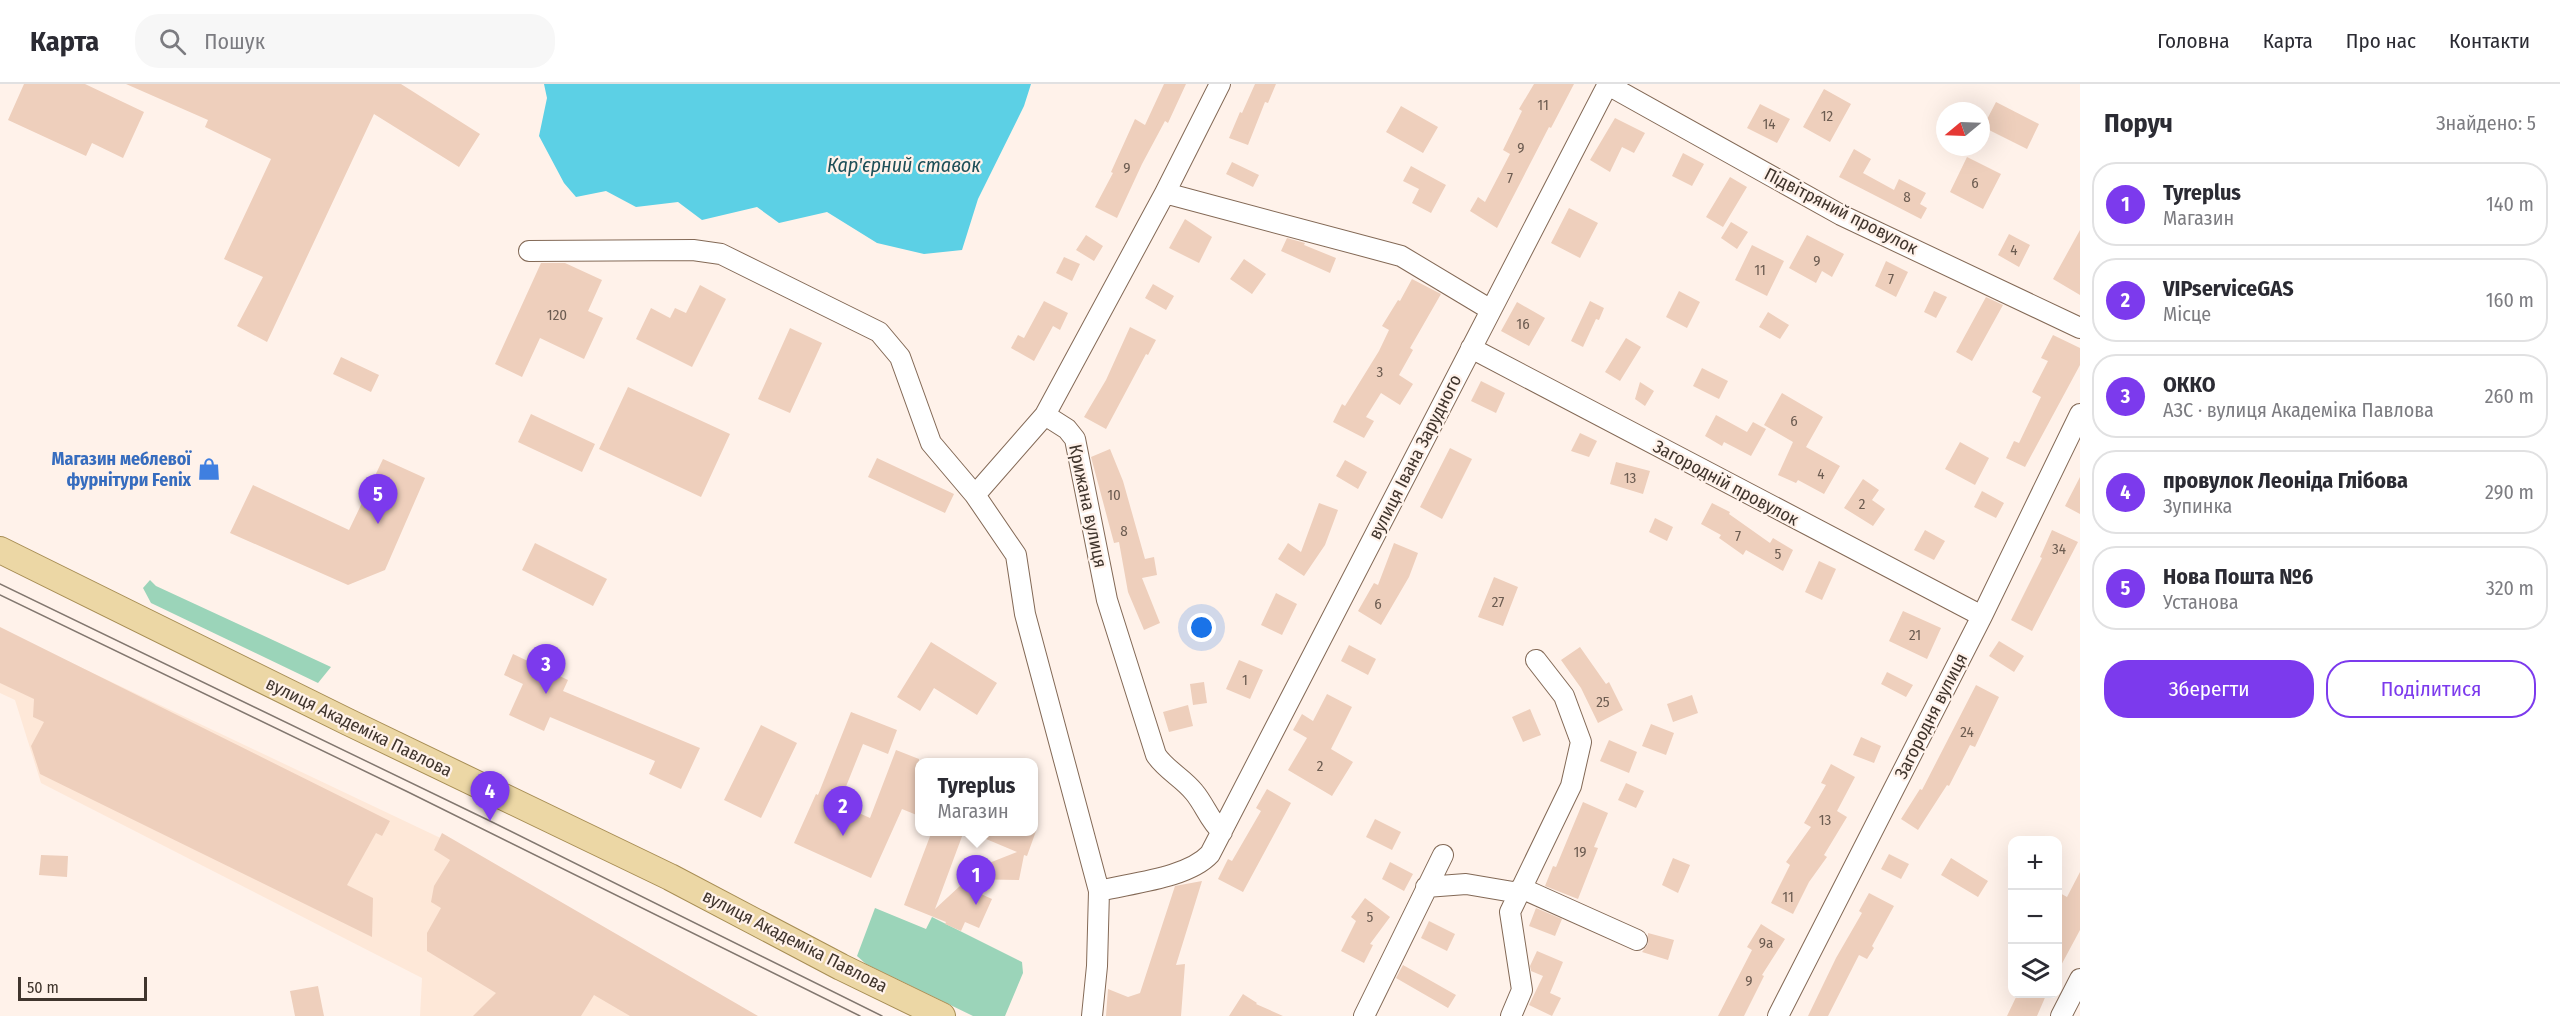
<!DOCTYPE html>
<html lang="uk">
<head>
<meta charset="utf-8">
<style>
	:root { --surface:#fff; --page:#f7f7f7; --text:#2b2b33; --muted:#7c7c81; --line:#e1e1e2; --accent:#7c3aed }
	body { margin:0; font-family:"Fira Sans Condensed",sans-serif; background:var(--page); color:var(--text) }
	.controls { position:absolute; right:18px; bottom:18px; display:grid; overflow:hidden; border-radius:12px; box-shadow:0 6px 24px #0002 }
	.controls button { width:54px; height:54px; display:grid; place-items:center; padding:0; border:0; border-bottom:2px solid var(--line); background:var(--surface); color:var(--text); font:30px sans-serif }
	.compass { position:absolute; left:1936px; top:18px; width:54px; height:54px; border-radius:50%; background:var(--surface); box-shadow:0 6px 24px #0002; rotate:251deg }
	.scale { position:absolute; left:18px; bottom:15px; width:129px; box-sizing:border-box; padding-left:6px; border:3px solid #40352d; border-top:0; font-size:16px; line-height:21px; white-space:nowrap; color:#40352d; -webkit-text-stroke:4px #fff2ea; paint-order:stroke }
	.you { position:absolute; left:1202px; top:544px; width:21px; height:21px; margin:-15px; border:4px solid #fff; border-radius:50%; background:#1a73e8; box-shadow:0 0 0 9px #1a73e833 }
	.badge { display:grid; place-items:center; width:39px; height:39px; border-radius:50%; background:var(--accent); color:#fff; font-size:20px; font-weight:700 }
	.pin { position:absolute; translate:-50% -50px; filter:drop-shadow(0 2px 3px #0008) }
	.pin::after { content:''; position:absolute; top:32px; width:21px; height:18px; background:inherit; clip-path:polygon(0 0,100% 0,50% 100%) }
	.popup { position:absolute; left:915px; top:674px; width:123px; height:78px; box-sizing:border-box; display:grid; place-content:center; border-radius:12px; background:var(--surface); filter:drop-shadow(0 2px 4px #0005); font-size:20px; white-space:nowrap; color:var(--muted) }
	.popup b { font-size:22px; color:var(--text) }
	.popup::after { content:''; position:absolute; left:50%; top:100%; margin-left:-12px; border:12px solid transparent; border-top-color:var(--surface) }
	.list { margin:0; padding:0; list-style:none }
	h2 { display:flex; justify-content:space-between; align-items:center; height:78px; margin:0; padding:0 24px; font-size:26px }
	h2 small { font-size:20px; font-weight:400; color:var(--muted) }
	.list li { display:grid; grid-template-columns:39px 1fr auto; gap:18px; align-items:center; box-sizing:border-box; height:84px; margin:0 12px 12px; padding:0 12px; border:2px solid var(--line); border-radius:24px }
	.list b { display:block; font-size:22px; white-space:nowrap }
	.list p { margin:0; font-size:20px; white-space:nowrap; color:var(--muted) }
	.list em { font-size:20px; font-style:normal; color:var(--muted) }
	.actions { display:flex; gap:12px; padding:18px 24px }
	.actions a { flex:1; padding:14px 0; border:2px solid var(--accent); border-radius:24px; text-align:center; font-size:21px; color:var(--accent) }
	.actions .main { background:var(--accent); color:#fff }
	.icon { flex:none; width:33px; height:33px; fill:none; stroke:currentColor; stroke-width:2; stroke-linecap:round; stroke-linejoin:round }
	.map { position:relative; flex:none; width:2080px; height:932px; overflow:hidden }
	header { display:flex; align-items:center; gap:36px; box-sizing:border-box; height:84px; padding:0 30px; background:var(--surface); border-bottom:2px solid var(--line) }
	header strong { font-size:28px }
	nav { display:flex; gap:33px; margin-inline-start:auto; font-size:21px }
	.search { width:420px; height:54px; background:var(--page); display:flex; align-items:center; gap:15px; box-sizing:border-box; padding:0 21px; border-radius:24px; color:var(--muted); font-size:22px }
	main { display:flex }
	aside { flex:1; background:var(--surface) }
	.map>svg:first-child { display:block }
</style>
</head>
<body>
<header>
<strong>Карта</strong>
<div class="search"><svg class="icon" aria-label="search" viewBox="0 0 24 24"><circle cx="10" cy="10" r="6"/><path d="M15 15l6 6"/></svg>Пошук</div>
<nav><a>Головна</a><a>Карта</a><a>Про нас</a><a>Контакти</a></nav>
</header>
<main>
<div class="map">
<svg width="2080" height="932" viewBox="0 0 2080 932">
	<rect width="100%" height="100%" fill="#fff2ea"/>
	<path fill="#fee8d8" d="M0,545L451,759L756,932H420L422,894L41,699L15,616L0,609Z"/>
	<path fill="#9bd4b9" d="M150,496L156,502L331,583L318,599L151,519L143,504Z
		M875,824L926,845L932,833L1022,878L1023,889L1005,932H973L866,880L857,872Z"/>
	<path fill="#5cd0e5" d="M544,0H1031L1024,22L978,115L962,166L924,170L877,159L827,128L779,139L757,123L702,136L678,118L636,123L606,107L576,113L564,99L539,52L547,14Z"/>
	<path fill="#eecfbc" d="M24,0H85L144,28L123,74L92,59L86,72L8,36Z
		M126,0H401L480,50L459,83L374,30L267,258L237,242L263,193L224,175L271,75L205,43L208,36Z
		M1164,0H1186L1168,39L1165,37L1142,80L1117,134L1095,123L1113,89L1111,88L1135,35L1145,41Z
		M1255,0H1276L1268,19L1265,18L1248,61L1229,54L1240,28L1242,29Z
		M1534,0H1574L1551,44L1549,43L1497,144L1470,127L1478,113L1485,118L1510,70L1503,66L1522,27L1519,25Z
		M1824,5L1851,20L1830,58L1803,43Z
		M1996,18L2039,40L2027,65L1983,43Z
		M1760,20L1790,35L1777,59L1747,44Z
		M1401,22L1438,43L1423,69L1386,48Z
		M1615,34L1645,49L1634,69L1622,63L1610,88L1590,76Z
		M1854,65L1871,75L1863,89L1894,106L1899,95L1926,109L1920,120L1927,124L1921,135L1839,93Z
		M1683,69L1704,80L1692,102L1672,92Z
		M1967,73L2001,90L1983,125L1950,108Z
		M1232,78L1259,91L1253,103L1226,90Z
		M1411,82L1446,101L1431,129L1412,119L1419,105L1403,97Z
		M1730,93L1747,103L1723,143L1706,133Z
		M1569,124L1598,139L1580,174L1551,159Z
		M1185,135L1212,153L1199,179L1169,164Z
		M1731,138L1748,148L1737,165L1721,154Z
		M2080,146V211L2053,195Z
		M2009,150L2030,161L2019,183L1998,171Z
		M1086,151L1103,162L1094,177L1076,166Z
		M1807,151L1844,170L1832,193L1822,187L1816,199L1789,184Z
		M1287,154L1305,159L1304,161L1336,174L1330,189L1281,167Z
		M1752,161L1784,177L1767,212L1735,196Z
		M1064,173L1080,180L1072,197L1056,189Z
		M1244,175L1266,190L1252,210L1230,195Z
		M1886,177L1908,188L1896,213L1875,202Z
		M541,179H565L602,196L588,227L603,234L584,275L540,254L522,293L495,280Z
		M1412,195L1441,210L1410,264L1413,266L1399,291L1413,300L1400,321L1381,309L1366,333L1374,337L1364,354L1333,338L1342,320L1345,322L1379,267L1389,246L1382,242L1398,216L1400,217Z
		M1153,200L1174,212L1166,226L1145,214Z
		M700,201L726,215L692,283L636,255L651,224L670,234L675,224L686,229Z
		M1679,207L1700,218L1687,244L1666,233Z
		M1934,207L1947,213L1936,234L1924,228Z
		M1986,213L2003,221L1972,277L1956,268Z
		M1044,217L1068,229L1060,246L1053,242L1034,277L1011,264L1018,251L1024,254Z
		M1590,217L1604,224L1599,236L1596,235L1583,263L1571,257Z
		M1517,218L1545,234L1529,262L1501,247Z
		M1768,228L1789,241L1780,255L1759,243Z
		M1130,243L1156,256L1148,271L1146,270L1106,345L1084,333L1106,296Z
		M790,244L822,259L790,329L758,315Z
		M2053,251L2080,264V281L2025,383L2006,374L2014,357L2019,359L2041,313L2032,308L2048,277L2041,274Z
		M1626,254L1641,263L1620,297L1605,288Z
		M341,273L379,291L371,308L333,290Z
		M1702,284L1728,297L1719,315L1693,302Z
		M1481,297L1505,309L1496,329L1471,317Z
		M1640,298L1654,307L1645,322L1635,315Z
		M628,303L730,350L701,413L599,365Z
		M1782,309L1823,333L1806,363L1840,382L1824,410L1798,396L1796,399L1778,391L1793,358L1764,341Z
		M531,330L595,360L582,388L518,358Z
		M1716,331L1747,348L1753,338L1766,345L1751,372L1724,358L1722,362L1705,352Z
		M1580,349L1597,357L1589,373L1571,367Z
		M1960,358L1989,374L1975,401L1945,385Z
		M1450,364L1472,375L1442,435L1420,423Z
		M1110,365L1123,397L1145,475L1154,473L1157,491L1142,494L1160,539L1144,546L1128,508L1119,458L1114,459L1091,373Z
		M877,374L954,410L945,429L868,393Z
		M383,375L425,394L385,486L348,501L230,449L253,401L349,446Z
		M1345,376L1367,388L1358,405L1336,392Z
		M1616,378L1650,387L1643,410L1610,400Z
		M2080,393V430L2065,422Z
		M1863,395L1879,406L1872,416L1885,425L1873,442L1844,424Z
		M1982,407L2004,419L1996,434L1974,423Z
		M1319,419L1338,426L1325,461L1304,492L1278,475L1288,459L1301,468Z
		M1712,419L1730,428L1729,430L1770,459L1773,454L1793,466L1783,487L1746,466L1743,471L1719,454L1721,451L1701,440Z
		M1655,434L1673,443L1667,457L1649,448Z
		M1925,446L1945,457L1934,476L1914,466Z
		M2052,446L2078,458L2032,547L2011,536L2042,474L2040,473Z
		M535,459L607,495L593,522L522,486Z
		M1394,459L1418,469L1409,493L1381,541L1358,527L1374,499L1378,501Z
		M1819,477L1836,485L1822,516L1805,508Z
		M1494,493L1518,503L1503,542L1478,533Z
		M1276,509L1297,520L1282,551L1261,541Z
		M1903,527L1941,544L1927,575L1889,557Z
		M0,543L390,737L382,752L376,749L347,801L373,814L372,853L40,690L31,662L44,638L33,633L34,615L0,599Z
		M1999,557L2024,572L2014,588L1989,572Z
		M931,558L997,599L977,631L934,604L920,627L897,613Z
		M1349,561L1376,575L1368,591L1341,577Z
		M1580,563L1606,600L1609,598L1623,626L1598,639L1581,604L1561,576Z
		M513,570L568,596L563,607L700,664L681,705L649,690L655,677L550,633L544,647L509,631L523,600L504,591Z
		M1239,576L1263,586L1250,615L1226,605Z
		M1887,588L1913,601L1906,613L1881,600Z
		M1204,598L1207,619L1193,621L1190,600Z
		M1976,601L1999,613L1975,663L1970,661L1949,702L1947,701L1918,746L1901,735L1920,705L1922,706Z
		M1327,610L1352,623L1331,665L1353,678L1332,712L1288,686L1307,654L1293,646L1302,630L1313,637Z
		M1692,611L1698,629L1673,638L1667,620Z
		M1188,621L1193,642L1169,648L1163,628Z
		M1530,625L1541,651L1523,658L1512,633Z
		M851,628L897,646L888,670L863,660L839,720L870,734L896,666L919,675V732L902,725L871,794L794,759L816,710L818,711Z
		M1651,640L1674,649L1666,671L1642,662Z
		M761,641L797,659L761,734L724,716Z
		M1861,653L1881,662L1874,679L1853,671Z
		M1609,656L1637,668L1629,689L1600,677Z
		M1831,680L1855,693L1837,727L1847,733L1824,771L1827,773L1809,798L1793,830L1771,819L1790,781L1786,778L1811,743L1804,739L1826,701L1821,699Z
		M1626,699L1644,707L1636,724L1618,716Z
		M1267,705L1291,719L1243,808L1218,795L1228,775L1232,777L1261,727L1256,724Z
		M1583,718L1608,729L1594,763L1598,764L1578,815L1545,802L1553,782L1556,783Z
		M1375,735L1401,748L1392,766L1366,753Z
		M932,747H964L935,825L961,801L992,815L979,844L965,838L961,847L945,840L946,838L904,821Z
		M967,747H1036L1027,772L1024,771L1019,796L964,795L984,781L1017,768Z
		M442,749L758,932H630L594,911L581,932H473L496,909L427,867V849L441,824L431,818L434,802L450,776L434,766Z
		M1889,770L1909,780L1901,795L1881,785Z
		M41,771L68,772L67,793L39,791Z
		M1673,774L1690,781L1678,809L1662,801Z
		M1951,774L1988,797L1978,813L1941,791Z
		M1390,778L1413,790L1404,807L1382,795Z
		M2080,788V846L2058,887V808L2067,813Z
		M1202,797L1176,881L1185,880L1181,932H1106L1108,905L1128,913L1140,909L1175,802Z
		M1869,809L1894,822L1872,862L1874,864L1867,875L1859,871L1828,932H1808L1836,874L1862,829L1859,827Z
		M1365,814L1390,833L1370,860L1373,861L1364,879L1341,867L1356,837L1351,833Z
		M1536,824L1562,835L1555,852L1529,842Z
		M1429,837L1455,850L1447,867L1421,854Z
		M1761,840L1785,855L1762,891L1764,892L1744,932H1718L1752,866L1747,863Z
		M1648,849L1674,856L1668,876L1642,868L1648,860Z
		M1537,867L1563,878L1550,909L1561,914L1552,932L1529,921L1543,892L1531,887L1530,882Z
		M1403,881L1456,911L1448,924L1396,894Z
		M318,902L324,932H295L290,907Z
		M2018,909H2047L2037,932H2007Z
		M1243,910L1257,919L1256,920L1283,932H1229Z"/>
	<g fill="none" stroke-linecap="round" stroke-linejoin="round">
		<g stroke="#836956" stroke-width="22">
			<path id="minor" d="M1220,0L1165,109L1045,331L1067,345L1075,355L1107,516L1156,671C1166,686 1183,694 1194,708C1205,721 1209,736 1222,748
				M1608,1L1841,131L2080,244
				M1165,109L1401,172L1491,226
				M529,167L693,166L721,170L879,248L900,273L931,359L975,411L1016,471L1025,530L1099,807L1097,882L1092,932
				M1471,264L1982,532
				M975,411L1045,331
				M1426,803L1466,800L1519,809
				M1521,804L1637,856
				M1099,807C1131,799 1188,794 1210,770L1608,0
				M1364,932L1443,771
				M1511,932L1522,906L1510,828L1571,702L1581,658L1564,612L1536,576
				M1778,932L1982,532L2080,330
				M2061,932L2080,895"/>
		</g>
		<g stroke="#a78d54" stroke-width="28">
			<path id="major" d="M0,466L348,638L670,793L841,883L942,932"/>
		</g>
		<use href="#minor" stroke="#fff" stroke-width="20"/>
		<use href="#major" stroke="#ecd7a5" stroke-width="26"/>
		<path stroke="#82776f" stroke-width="1.5" d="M0,500L490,737L882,932
			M0,511L408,708L860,932"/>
	</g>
	<defs>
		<g id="shop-bare" transform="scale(1.8)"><path d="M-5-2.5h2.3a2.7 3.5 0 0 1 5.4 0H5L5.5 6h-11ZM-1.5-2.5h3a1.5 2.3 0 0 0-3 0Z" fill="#3f7fe0" stroke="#fff2ea" stroke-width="2.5" paint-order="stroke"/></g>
	</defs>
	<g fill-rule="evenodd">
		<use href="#shop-bare" x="209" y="385"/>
	</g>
	<g text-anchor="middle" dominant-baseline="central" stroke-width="4.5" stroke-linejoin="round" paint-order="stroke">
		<g font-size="15" fill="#6c5c51">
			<text x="1543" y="21">11</text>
			<text x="1827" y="32">12</text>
			<text x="1769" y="40">14</text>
			<text x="1521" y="64">9</text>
			<text x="1127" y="84">9</text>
			<text x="1510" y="94">7</text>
			<text x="1975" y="99">6</text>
			<text x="1907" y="113">8</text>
			<text x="2014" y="166">4</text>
			<text x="1817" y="177">9</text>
			<text x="1760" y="186">11</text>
			<text x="1891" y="195">7</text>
			<text x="557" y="231">120</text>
			<text x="1523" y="240">16</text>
			<text x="1380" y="288">3</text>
			<text x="1794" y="337">6</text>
			<text x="1821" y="390">4</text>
			<text x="1630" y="394">13</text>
			<text x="1114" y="411">10</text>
			<text x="1862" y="420">2</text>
			<text x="1124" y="447">8</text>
			<text x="1738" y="452">7</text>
			<text x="2059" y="465">34</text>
			<text x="1778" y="470">5</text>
			<text x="1498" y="518">27</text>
			<text x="1378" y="520">6</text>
			<text x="1915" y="551">21</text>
			<text x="1245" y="596">1</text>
			<text x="1603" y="618">25</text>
			<text x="1967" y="648">24</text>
			<text x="1320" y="682">2</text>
			<text x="1825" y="736">13</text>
			<text x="1580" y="768">19</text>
			<text x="1788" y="813">11</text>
			<text x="1370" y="833">5</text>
			<text x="1766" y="859">9а</text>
			<text x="1749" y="897">9</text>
		</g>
		<g font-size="18" fill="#40352d" stroke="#fff2ea">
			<text transform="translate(1841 127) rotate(27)">Підвітряний провулок</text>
			<text transform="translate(1415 373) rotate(-63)">вулиця Івана Зарудного</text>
			<text transform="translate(1726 399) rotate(28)">Загородній провулок</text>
			<text transform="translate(1088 422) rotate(78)">Крижана вулиця</text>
			<text transform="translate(1931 632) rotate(-63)">Загородня вулиця</text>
			<text transform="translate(359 643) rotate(26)">вулиця Академіка Павлова</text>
			<text transform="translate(795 857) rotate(27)">вулиця Академіка Павлова</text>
		</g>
		<g font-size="18" font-weight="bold" fill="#366cbe" stroke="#fff2ea" text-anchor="end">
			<text x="191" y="375">Магазин меблевої<tspan x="191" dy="21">фурнітури Fenix</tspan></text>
		</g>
		<g font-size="20" font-style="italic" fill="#1d4f58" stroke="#fff2ea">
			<text x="904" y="81">Кар'єрний ставок</text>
		</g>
	</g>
</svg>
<div class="controls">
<button>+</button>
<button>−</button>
<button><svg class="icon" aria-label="layers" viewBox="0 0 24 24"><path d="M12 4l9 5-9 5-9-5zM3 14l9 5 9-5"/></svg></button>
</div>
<svg class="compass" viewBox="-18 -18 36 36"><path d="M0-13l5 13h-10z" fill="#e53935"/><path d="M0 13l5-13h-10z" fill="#7c7c81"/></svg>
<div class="scale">50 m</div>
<div class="you"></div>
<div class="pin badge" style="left:976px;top:821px">1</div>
<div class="popup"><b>Tyreplus</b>Магазин</div>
<div class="pin badge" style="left:843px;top:752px">2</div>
<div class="pin badge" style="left:546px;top:610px">3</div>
<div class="pin badge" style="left:490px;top:737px">4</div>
<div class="pin badge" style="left:378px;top:440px">5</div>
</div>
<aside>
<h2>Поруч<small>Знайдено: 5</small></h2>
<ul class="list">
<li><span class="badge">1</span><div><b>Tyreplus</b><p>Магазин</p></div><em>140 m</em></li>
<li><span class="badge">2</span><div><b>VIPserviceGAS</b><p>Місце</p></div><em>160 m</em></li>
<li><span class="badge">3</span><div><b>ОККО</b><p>АЗС · вулиця Академіка Павлова</p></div><em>260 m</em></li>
<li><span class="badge">4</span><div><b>провулок Леоніда Глібова</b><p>Зупинка</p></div><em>290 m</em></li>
<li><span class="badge">5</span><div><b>Нова Пошта №6</b><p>Установа</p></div><em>320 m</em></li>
</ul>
<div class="actions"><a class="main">Зберегти</a><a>Поділитися</a></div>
</aside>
</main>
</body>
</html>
